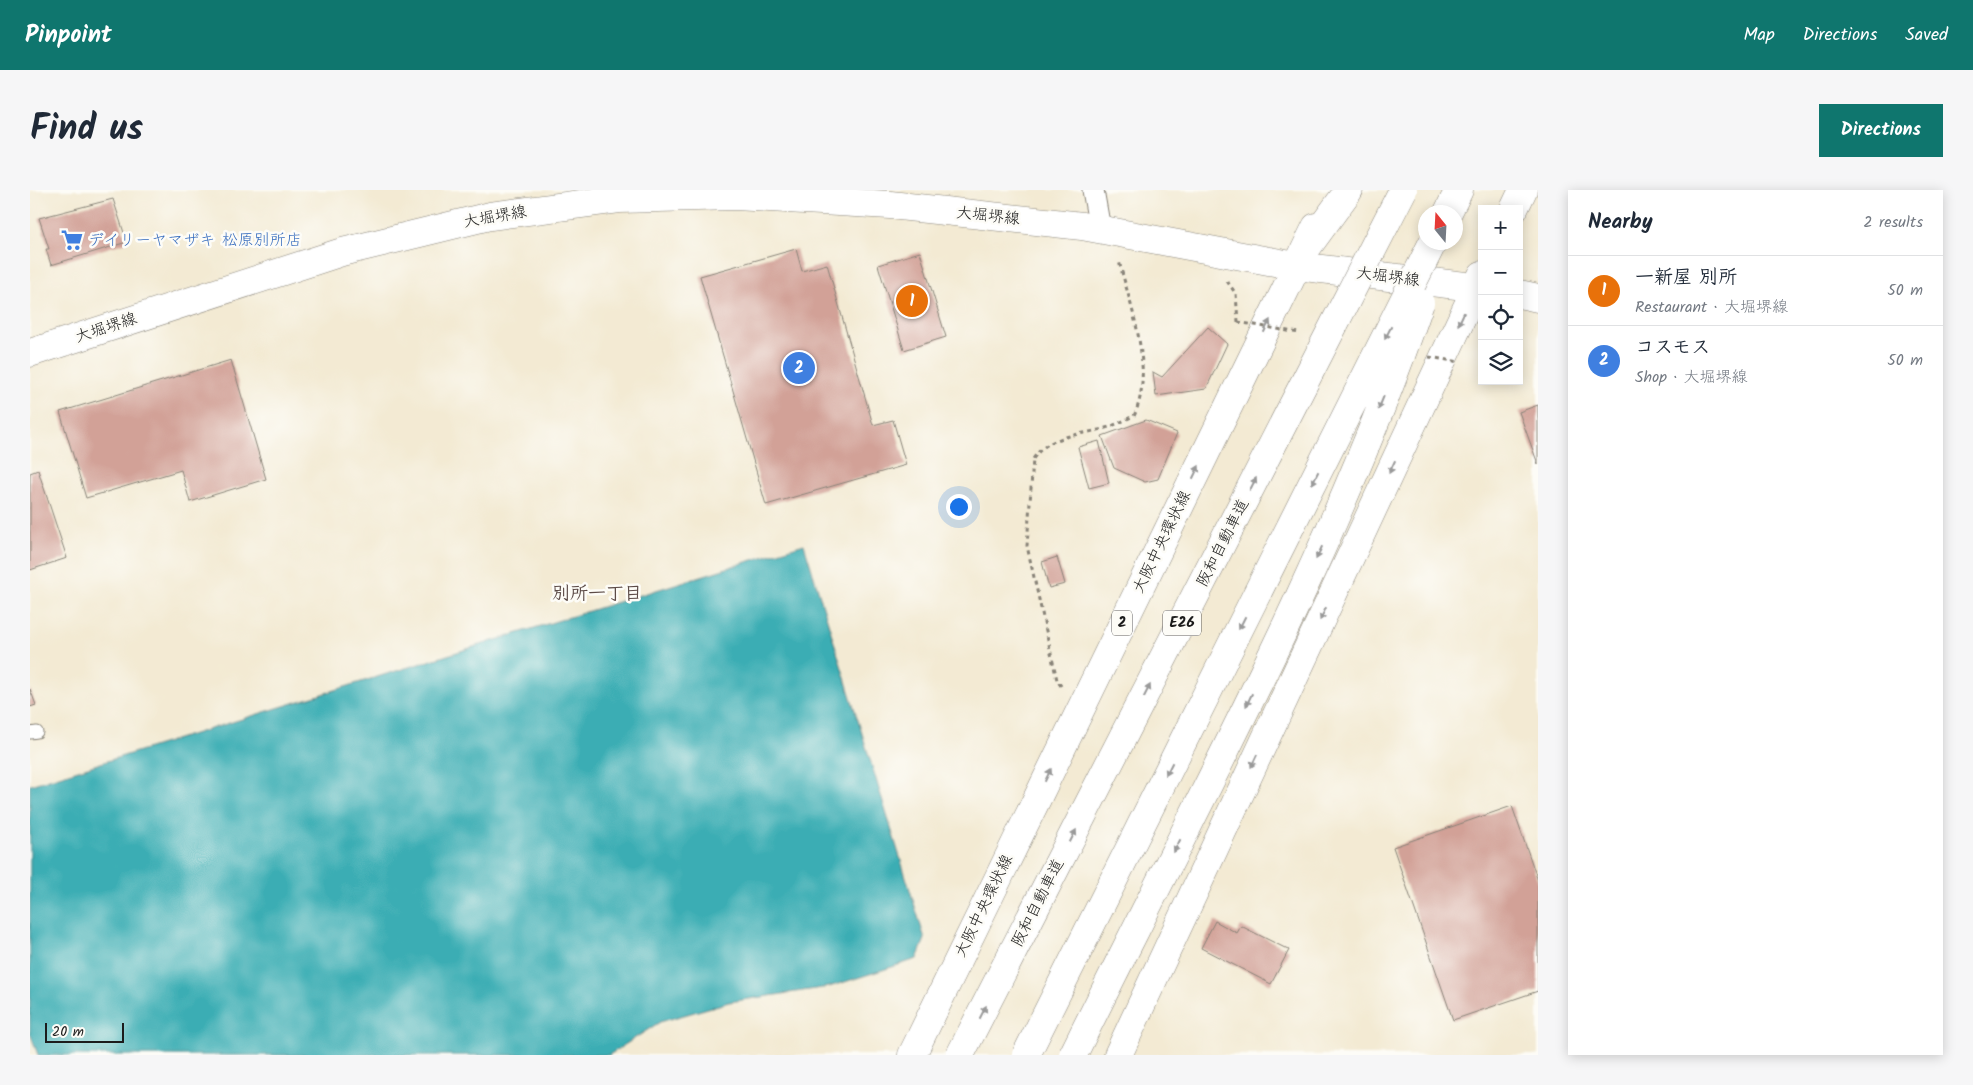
<!DOCTYPE html>
<html lang="en">
<head>
<meta charset="utf-8">
<style>
	:root { --surface:#fff; --page:#f6f6f7; --text:#1f2937; --muted:#747a83; --line:#e0e1e3; --accent:#0f766e }
	body { margin:0; font-family:Kalam,"Klee One",sans-serif; background:var(--page); color:var(--text) }
	.controls { position:absolute; right:15px; top:15px; display:grid; overflow:hidden; border-radius:0px; box-shadow:0 2px 12px #0003 }
	.controls button { width:45px; height:45px; display:grid; place-items:center; padding:0; border:0; border-bottom:1px solid var(--line); background:var(--surface); color:var(--text); font:25px sans-serif }
	.compass { position:absolute; left:1388px; top:15px; width:45px; height:45px; border-radius:50%; background:var(--surface); box-shadow:0 2px 12px #0003; rotate:342deg }
	.scale { position:absolute; left:15px; bottom:12px; width:79px; box-sizing:border-box; padding-left:5px; border:2px solid #1c1c1c; border-top:0; font-size:14px; line-height:18px; white-space:nowrap; color:#1c1c1c; -webkit-text-stroke:4px #fdfcf7; paint-order:stroke }
	.you { position:absolute; left:928px; top:316px; width:18px; height:18px; margin:-12px; border:4px solid #fff; border-radius:50%; background:#1a73e8; box-shadow:0 0 0 8px #1a73e833 }
	.badge { display:grid; place-items:center; width:32px; height:32px; border-radius:50%; background:var(--accent); color:#fff; font-size:16px; font-weight:700 }
	.pin { position:absolute; translate:-50% -50%; border:2px solid #fff; box-shadow:0 1px 5px #0006 }
	.list { margin:0; padding:0; list-style:none }
	h2 { display:flex; justify-content:space-between; align-items:center; height:65px; margin:0; padding:0 20px; font-size:21px }
	h2 small { font-size:16px; font-weight:400; color:var(--muted) }
	.list li { display:grid; grid-template-columns:32px 1fr auto; gap:15px; align-items:center; box-sizing:border-box; height:70px; padding:0 20px; border-top:1px solid var(--line) }
	.list b { display:block; font-size:19px; white-space:nowrap }
	.list p { margin:0; font-size:16px; white-space:nowrap; color:var(--muted) }
	.list em { font-size:16px; font-style:normal; color:var(--muted) }
	.icon { flex:none; width:28px; height:28px; fill:none; stroke:currentColor; stroke-width:2; stroke-linecap:round; stroke-linejoin:round }
	.map { position:relative; flex:none; width:1508px; height:865px; overflow:hidden; border-radius:0px }
	header { display:flex; align-items:center; gap:30px; box-sizing:border-box; height:70px; padding:0 25px; background:var(--accent); color:#fff }
	header strong { font-size:24px }
	nav { display:flex; gap:28px; margin-inline-start:auto; font-size:18px }
	.intro { display:flex; align-items:center; justify-content:space-between; box-sizing:border-box; height:120px; padding:0 30px }
	h1 { margin:0; font-size:35px }
	.button { padding:12px 22px; border-radius:0px; background:var(--accent); color:#fff; font-size:18px; font-weight:700 }
	main { display:flex; gap:30px; padding:0 30px }
	aside { flex:1; background:var(--surface); border-radius:0px; box-shadow:0 2px 12px #0003 }
	.map>svg:first-child { display:block }
</style>
</head>
<body>
<header>
<strong>Pinpoint</strong>
<nav><a>Map</a><a>Directions</a><a>Saved</a></nav>
</header>
<div class="intro"><h1>Find us</h1><a class="button">Directions</a></div>
<main>
<div class="map">
<svg width="1508" height="865" viewBox="0 0 1508 865">
	<rect width="100%" height="100%" fill="#fdfcf7"/>
	<filter id="ink" filterUnits="userSpaceOnUse"><feTurbulence type="fractalNoise" baseFrequency=".02" numOctaves="2"/><feDisplacementMap in="SourceGraphic" scale="10" xChannelSelector="R" yChannelSelector="G"/><feConvolveMatrix kernelMatrix="1 2 1 2 8 2 1 2 1" color-interpolation-filters="sRGB"/></filter>
	<filter id="wash" filterUnits="userSpaceOnUse"><feTurbulence type="fractalNoise" baseFrequency=".0096" numOctaves="4" result="noise"/><feDisplacementMap in="SourceGraphic" scale="20" xChannelSelector="R" yChannelSelector="G"/><feGaussianBlur stdDeviation="1.12" result="paint"/><feColorMatrix in="noise" values="0 0 0 0 0 0 0 0 0 0 0 0 0 0 0 0 0 1.4 0 .05"/><feComposite in="paint" operator="in"/></filter>
	<g filter="url(#wash)">
		<rect width="100%" height="100%" fill="#f3ead3"/>
		<path fill="#3badb4" stroke="#2c6468" d="M774,354L895,749L887,769L799,797L699,812L630,832L579,865H8L0,843V595Z"/>
		<g id="blocks">
			<path fill="#d2a197" d="M83,9L97,52L21,75L16,59H19L9,28Z
				M766,59L772,81L797,74L843,235L863,230L876,275L736,315L670,86Z
				M890,62L916,147L874,160L848,75Z
				M1178,137L1197,154L1176,199L1126,206L1123,182L1132,187Z
				M201,170L236,289L160,312L151,280L56,308L30,222Z
				M1508,215V274L1489,222Z
				M1116,230L1147,243L1128,289L1115,292L1084,278L1072,246Z
				M1069,251L1079,293L1059,298L1048,257Z
				M8,280L37,368L0,380V283Z
				M1027,367L1035,394L1019,398L1012,372Z
				M0,499L6,515L0,517Z
				M1482,616L1508,691V801L1423,830L1363,657Z
				M1185,731L1207,743L1211,736L1259,760L1241,794L1171,758Z"/>
		</g>
	</g>
	<g filter="url(#ink)">
		<use href="#blocks" fill-opacity="0" stroke="#888378" stroke-width="1"/>
		<g fill="none" stroke-linecap="round" stroke-linejoin="round">
			<g stroke="#888378" stroke-width="13">
				<path id="lane" d="M0,543L7,542"/>
			</g>
			<g stroke="#888378" stroke-width="23">
				<path id="street" d="M1063,0L1070,39"/>
			</g>
			<g stroke="#888378" stroke-width="29">
				<path id="secondary" d="M1489,104L1508,108
					M0,163L312,62L460,26L589,9L705,6L860,15L1052,36L1266,76L1452,98"/>
			</g>
			<g stroke="#888378" stroke-width="29">
				<path id="primary" d="M1484,19L1493,0
					M882,865L1286,37
					M1088,865L1452,85"/>
			</g>
			<g stroke="#888378" stroke-width="29">
				<path id="highway" d="M1418,22L1429,0
					M1276,59L1319,0"/>
			</g>
			<path stroke="#888378" stroke-width="3" stroke-dasharray="4 4" stroke-linecap="butt" d="M1197,91L1206,104L1208,132
				M1031,496L1027,490L997,356L1003,269C1020,243 1052,246 1079,237C1088,234 1096,229 1104,226C1125,180 1101,118 1089,71"/>
			<use href="#lane" stroke="#fff" stroke-width="11"/>
			<use href="#street" stroke="#fff" stroke-width="21"/>
			<use href="#secondary" stroke="#fff" stroke-width="28"/>
			<use href="#primary" stroke="#fff" stroke-width="28"/>
			<use href="#highway" stroke="#fff" stroke-width="28"/>
			<g stroke="#888378" stroke-width="29" stroke-linecap="butt">
				<path id="highway-bridge" d="M930,865L1373,0
					M996,865L1403,52
					M1043,865C1164,619 1300,372 1390,113"/>
			</g>
			<path stroke="#888378" stroke-width="3" stroke-dasharray="4 4" stroke-linecap="butt" d="M1208,132L1269,143
				M1399,167L1430,172"/>
			<use href="#highway-bridge" stroke="#fff" stroke-width="28"/>
		</g>
		<defs><path id="oneway-solid" d="M-6-.8H1V-3.2L6.5 0L1 3.2V.8H-6Z" transform="scale(1.25)"/></defs>
		<g fill="#999">
			<use href="#oneway-solid" transform="translate(1431 129) rotate(115)"/>
			<use href="#oneway-solid" transform="translate(1237 136) rotate(-64)"/>
			<use href="#oneway-solid" transform="translate(1358 143) rotate(117)"/>
			<use href="#oneway-solid" transform="translate(1351 213) rotate(112)"/>
			<use href="#oneway-solid" transform="translate(1362 277) rotate(115)"/>
			<use href="#oneway-solid" transform="translate(1166 282) rotate(-64)"/>
			<use href="#oneway-solid" transform="translate(1285 288) rotate(117)"/>
			<use href="#oneway-solid" transform="translate(1223 294) rotate(-63)"/>
			<use href="#oneway-solid" transform="translate(1289 363) rotate(115)"/>
			<use href="#oneway-solid" transform="translate(1293 424) rotate(115)"/>
			<use href="#oneway-solid" transform="translate(1212 433) rotate(117)"/>
			<use href="#oneway-solid" transform="translate(1117 501) rotate(-63)"/>
			<use href="#oneway-solid" transform="translate(1219 510) rotate(115)"/>
			<use href="#oneway-solid" transform="translate(1224 571) rotate(115)"/>
			<use href="#oneway-solid" transform="translate(1139 579) rotate(117)"/>
			<use href="#oneway-solid" transform="translate(1018 585) rotate(-64)"/>
			<use href="#oneway-solid" transform="translate(1043 646) rotate(-63)"/>
			<use href="#oneway-solid" transform="translate(1147 656) rotate(117)"/>
			<use href="#oneway-solid" transform="translate(953 822) rotate(-63)"/>
		</g>
	</g>
	<defs>
		<g id="supermarket-bare" transform="scale(1.725)"><path d="M-6-5.5h2.5l.6 2H6L4.5 2H-2.5L-4.4-4H-6ZM-1.5 3.2a1.3 1.3 0 1 0 .1 0ZM3 3.2a1.3 1.3 0 1 0 .1 0Z" fill="#3f7fe0" stroke="#fdfcf7" stroke-width="2.5" paint-order="stroke"/></g>
	</defs>
	<g fill-rule="evenodd">
		<use href="#supermarket-bare" x="42" y="50"/>
	</g>
	<g text-anchor="middle" dominant-baseline="central" stroke-width="5" stroke-linejoin="round" paint-order="stroke">
		<g fill="#fdfcf7" stroke="#605f5e" stroke-width="1">
			<rect x="1082" y="420.5" width="20" height="25" rx="4"/>
			<rect x="1133" y="420.5" width="38" height="25" rx="4"/>
		</g>
		<g font-size="15" font-weight="bold" fill="#1c1c1c">
			<text x="1092" y="433">2</text>
			<text x="1152" y="433">E26</text>
		</g>
		<g font-size="16" fill="#1c1c1c" stroke="#fdfcf7">
			<text transform="translate(958 26) rotate(6)">大堀堺線</text>
			<text transform="translate(465 27) rotate(-10)">大堀堺線</text>
			<text transform="translate(1358 87) rotate(7)">大堀堺線</text>
			<text transform="translate(76 138) rotate(-18)">大堀堺線</text>
			<text transform="translate(1132 352) rotate(-64)">大阪中央環状線</text>
			<text transform="translate(1193 353) rotate(-63)">阪和自動車道</text>
			<text transform="translate(1008 713) rotate(-63)">阪和自動車道</text>
			<text transform="translate(954 716) rotate(-64)">大阪中央環状線</text>
		</g>
		<g font-size="16" fill="#366cbe" stroke="#fdfcf7" text-anchor="start">
			<text x="58" y="50">デイリーヤマザキ 松原別所店</text>
		</g>
		<g font-size="18" font-weight="bold" fill="#5c4b47" stroke="#fdfcf7">
			<text x="567" y="404">別所一丁目</text>
		</g>
	</g>
</svg>
<div class="controls">
<button>+</button>
<button>−</button>
<button><svg class="icon" aria-label="locate" viewBox="0 0 24 24"><circle cx="12" cy="12" r="6"/><path d="M12 2v4M12 18v4M2 12h4M18 12h4"/></svg></button>
<button><svg class="icon" aria-label="layers" viewBox="0 0 24 24"><path d="M12 4l9 5-9 5-9-5zM3 14l9 5 9-5"/></svg></button>
</div>
<svg class="compass" viewBox="-18 -18 36 36"><path d="M0-13l5 13h-10z" fill="#e53935"/><path d="M0 13l5-13h-10z" fill="#747a83"/></svg>
<div class="scale">20 m</div>
<div class="you"></div>
<div class="pin badge" style="left:882px;top:111px;background:#e8710a">1</div>
<div class="pin badge" style="left:769px;top:178px;background:#3f7fe0">2</div>
</div>
<aside>
<h2>Nearby<small>2 results</small></h2>
<ul class="list">
<li><span class="badge" style="background:#e8710a">1</span><div><b>一新屋 別所</b><p>Restaurant · 大堀堺線</p></div><em>50 m</em></li>
<li><span class="badge" style="background:#3f7fe0">2</span><div><b>コスモス</b><p>Shop · 大堀堺線</p></div><em>50 m</em></li>
</ul>
</aside>
</main>
</body>
</html>
